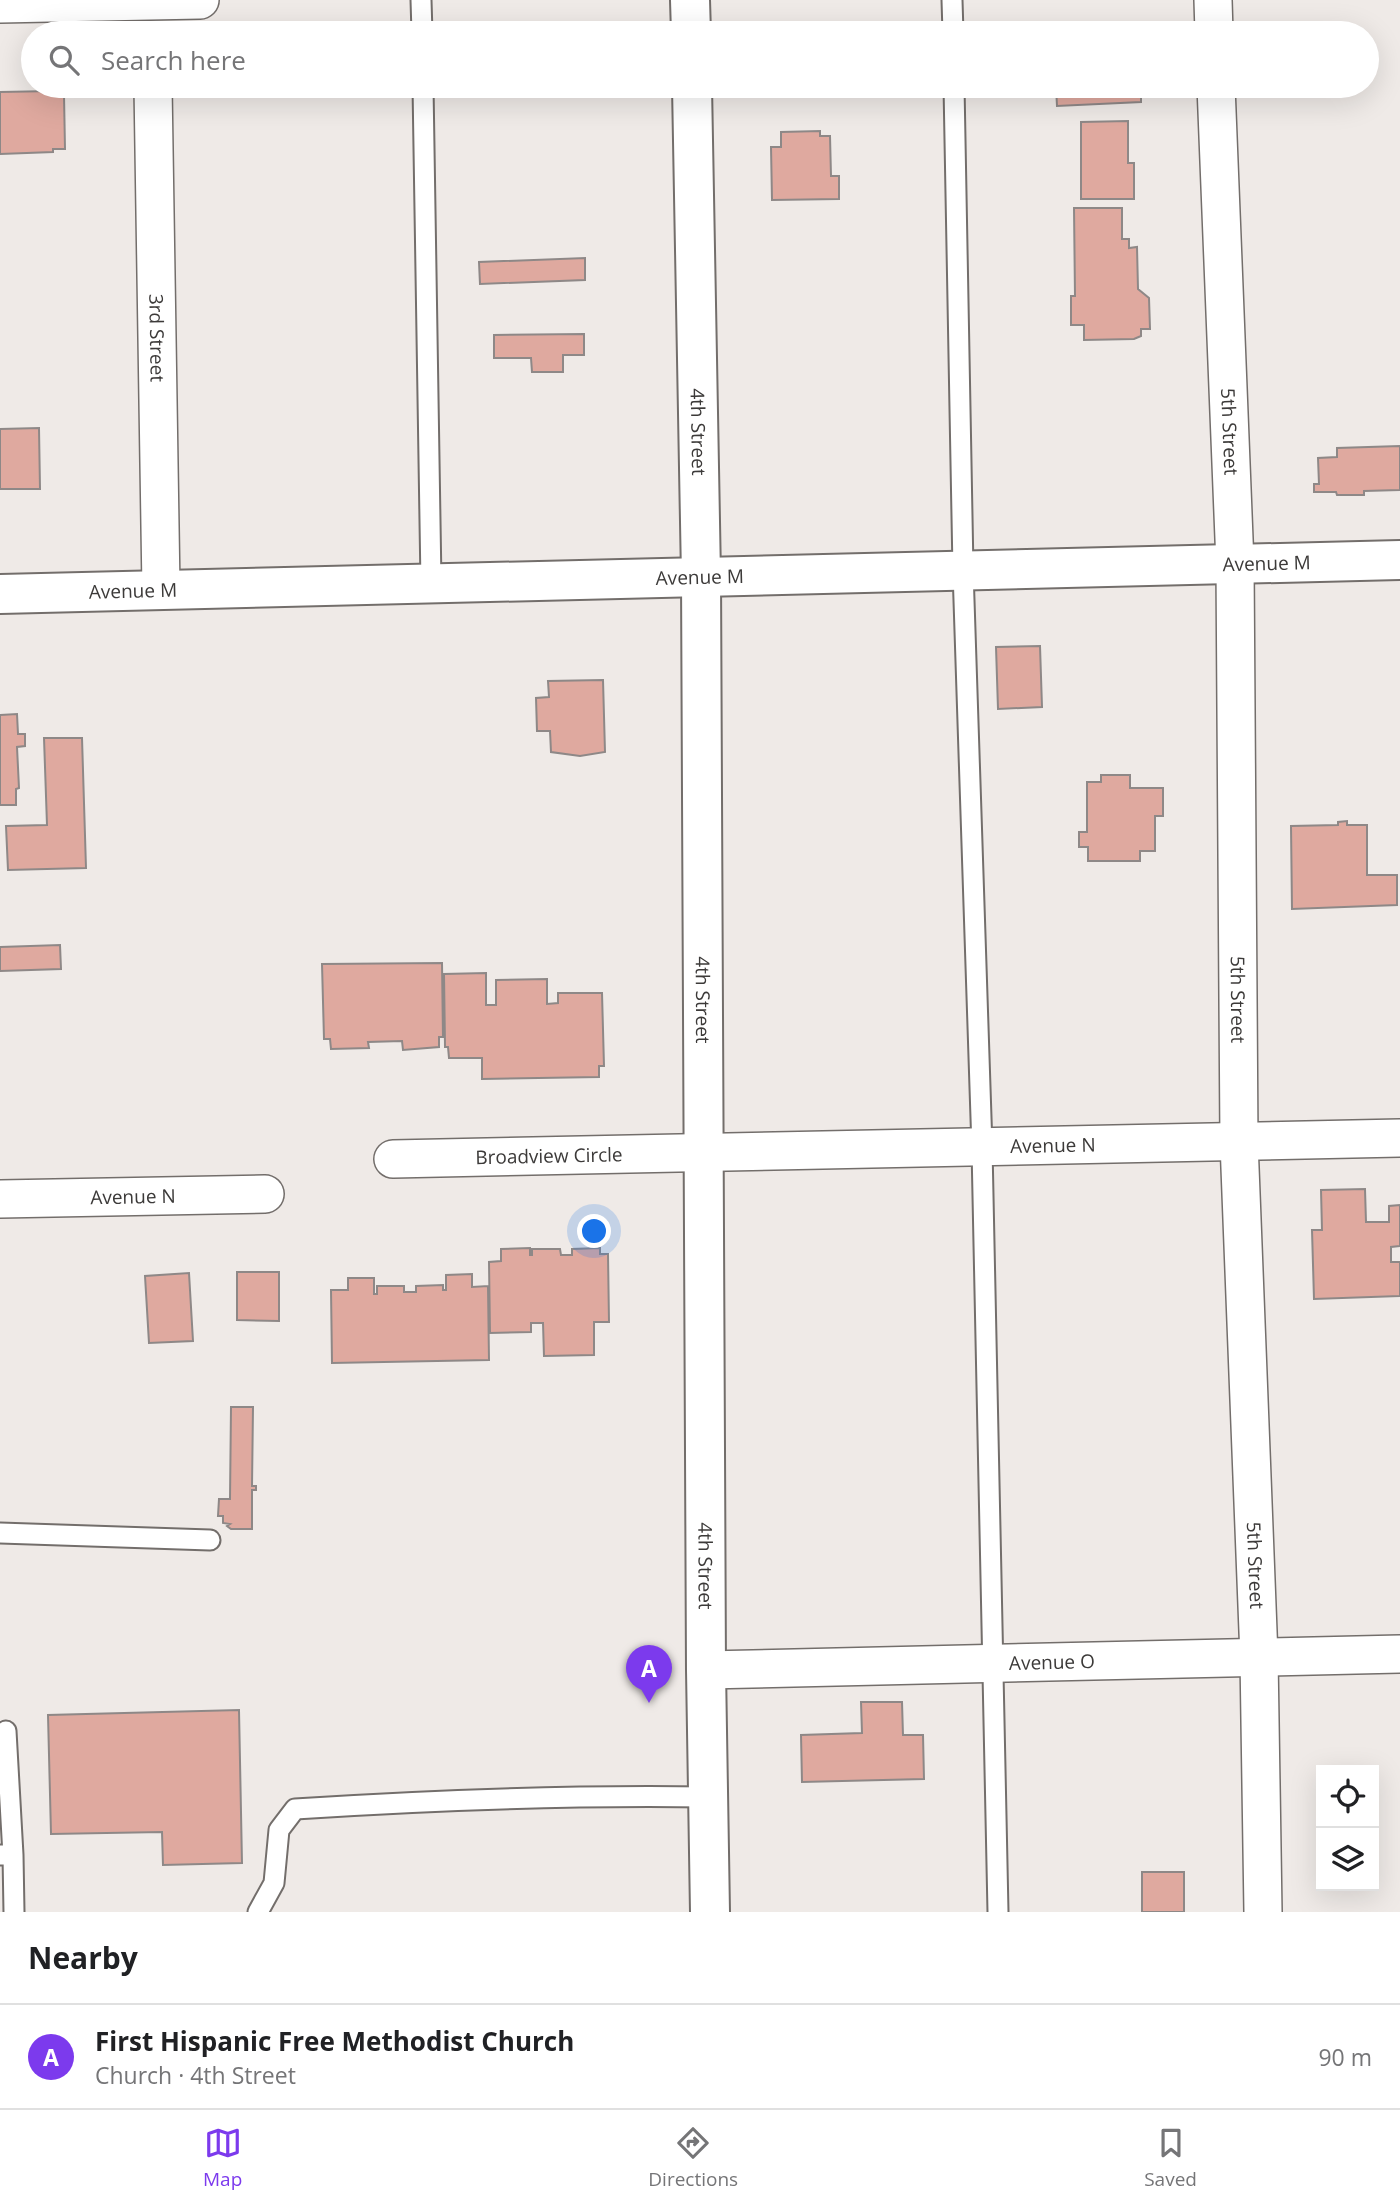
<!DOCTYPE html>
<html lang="en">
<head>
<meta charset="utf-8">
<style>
	:root { --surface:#fff; --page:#f2f2f2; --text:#202124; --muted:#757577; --line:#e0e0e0; --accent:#7c3aed }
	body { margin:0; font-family:"Open Sans",sans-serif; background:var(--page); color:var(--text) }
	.controls { position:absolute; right:21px; bottom:21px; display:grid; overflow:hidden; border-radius:0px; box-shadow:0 7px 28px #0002 }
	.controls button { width:63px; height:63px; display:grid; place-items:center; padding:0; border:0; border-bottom:2px solid var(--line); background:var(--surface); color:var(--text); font:35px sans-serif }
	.you { position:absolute; left:595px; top:1232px; width:24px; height:24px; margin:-18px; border:5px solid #fff; border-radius:50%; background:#1a73e8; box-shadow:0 0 0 10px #1a73e833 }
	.badge { display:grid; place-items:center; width:46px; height:46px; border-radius:50%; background:var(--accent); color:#fff; font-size:23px; font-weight:700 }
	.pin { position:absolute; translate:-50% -58px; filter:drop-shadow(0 2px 4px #0008) }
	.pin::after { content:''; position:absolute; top:37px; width:24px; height:21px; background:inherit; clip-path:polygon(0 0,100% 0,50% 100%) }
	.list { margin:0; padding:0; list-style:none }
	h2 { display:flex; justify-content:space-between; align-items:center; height:91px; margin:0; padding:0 28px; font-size:30px }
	h2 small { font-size:23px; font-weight:400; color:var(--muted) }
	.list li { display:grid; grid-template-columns:46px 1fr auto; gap:21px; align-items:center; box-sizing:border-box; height:105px; padding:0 28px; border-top:2px solid var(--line) }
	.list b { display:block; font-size:26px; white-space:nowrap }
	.list p { margin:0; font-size:23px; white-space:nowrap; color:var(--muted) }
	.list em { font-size:23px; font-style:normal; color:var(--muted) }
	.icon { flex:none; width:38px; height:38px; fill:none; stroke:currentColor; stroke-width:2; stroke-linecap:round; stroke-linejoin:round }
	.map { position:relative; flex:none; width:1400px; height:1912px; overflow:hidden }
	.search { position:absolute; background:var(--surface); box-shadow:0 7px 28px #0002; left:21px; right:21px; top:21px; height:77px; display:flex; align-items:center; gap:18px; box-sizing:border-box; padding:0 24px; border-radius:38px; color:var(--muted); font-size:26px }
	.sheet { height:196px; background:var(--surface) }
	nav { display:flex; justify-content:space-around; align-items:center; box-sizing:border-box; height:98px; border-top:2px solid var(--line); background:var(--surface); font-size:19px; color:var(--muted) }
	nav a { display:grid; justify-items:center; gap:4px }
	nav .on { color:var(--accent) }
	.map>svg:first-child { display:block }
</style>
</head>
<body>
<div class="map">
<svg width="1400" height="1912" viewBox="0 0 1400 1912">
	<rect width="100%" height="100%" fill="#efeae7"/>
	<path fill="#dfa99f" stroke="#8e8887" stroke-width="2" d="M1056,86H1141V102L1057,106Z
		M52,91V95H64L65,149H53V152L0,154V92Z
		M1128,121V163H1134V199H1081V122Z
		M820,131V136H830L831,176H839V199L772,200L771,147H781V132Z
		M1074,208H1122V239H1129V248L1137,247L1138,289L1149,298L1150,329H1141V336L1134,339L1084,340V325H1071V296H1075Z
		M585,258V280L480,284L479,262Z
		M584,334V355H563V372H532L531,358H494V335Z
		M39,428L40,489H0V429Z
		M1400,446V490L1364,491V495H1337L1336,492H1314V484H1319L1318,458L1337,457V448Z
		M1040,646L1042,707L998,709L996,647Z
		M603,680L605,752L580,756L551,752L550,731H537L536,698L549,697L548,681Z
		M17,714L18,734H25V746L17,747L19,788L16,789V805H0V715Z
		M44,738H82L86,868L8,870L6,826L47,825Z
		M1101,775H1130V788H1163V816H1155V851H1140V861H1088V847H1079V832H1087V782H1101Z
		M1347,821V825H1367V875H1397V905L1292,909L1291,826L1338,825V822Z
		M60,945L61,969L0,971V947Z
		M442,963L443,1037H439V1047L403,1050L402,1041L368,1042L369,1048L331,1049L330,1039H324L322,964Z
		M486,973V1005H496V980L547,979V1004L558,1003V993H602L604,1066H599V1077L482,1079V1058H449L448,1047H445L444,974Z
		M1365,1189L1366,1222H1389V1206L1400,1205V1246L1391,1247V1262H1400V1296L1314,1299L1312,1230H1322L1321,1190Z
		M530,1248V1255H532V1249H560L561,1255H572V1249L600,1248V1254H608L609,1322H594V1355L544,1356L543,1323H531V1332L490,1333L489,1262L501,1261V1249Z
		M237,1272H279V1321L237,1320Z
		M189,1273L193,1341L149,1343L145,1276Z
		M472,1274V1287L488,1286L489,1360L332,1363L331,1290H348V1278H374V1294H377V1286H404V1292H416V1286L443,1285V1290H446V1275Z
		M231,1407H253L252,1486H256V1490H252V1529H231L227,1526L230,1524L223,1523V1516H218L219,1499H230Z
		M861,1702H902L903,1735H923L924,1779L802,1782L801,1735L862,1733Z
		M239,1710L242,1863L163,1865L162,1832L51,1834L48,1715Z
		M1142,1872H1184V1912H1142Z"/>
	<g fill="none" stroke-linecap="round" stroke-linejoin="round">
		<g stroke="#736e6b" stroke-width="23">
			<path id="lane" d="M421,0L422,33
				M952,0L953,33
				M423,86L431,583
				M954,86L963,570L982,1148L998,1912
				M0,1533L210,1540
				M6,1731L13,1855
				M1,1855H13L14,1912
				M258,1912L274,1883L279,1830L295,1809C432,1800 571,1795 709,1797"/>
		</g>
		<g stroke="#736e6b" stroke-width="40">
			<g id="street">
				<path d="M1213,0L1214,33"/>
				<path d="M0,4L200,0"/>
				<path id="s1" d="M153,86L161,589"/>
				<path id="s2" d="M1216,86L1235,564L1239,1142L1259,1657L1263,1912"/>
				<path id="s3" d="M393,1159L1400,1138"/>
				<path id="s4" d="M0,1199L265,1194"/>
				<path id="s5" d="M706,1670L1400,1654"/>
			</g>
		</g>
		<g stroke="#736e6b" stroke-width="42">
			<g id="secondary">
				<path d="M690,0L691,33"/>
				<path id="s6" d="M692,86L701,576L706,1670L710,1912"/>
				<path id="s7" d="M0,594L1400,560"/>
			</g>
		</g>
		<use href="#lane" stroke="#fff" stroke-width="19"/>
		<use href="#street" stroke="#fff" stroke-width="37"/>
		<use href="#secondary" stroke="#fff" stroke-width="38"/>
	</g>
	<g text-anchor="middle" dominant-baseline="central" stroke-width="5" stroke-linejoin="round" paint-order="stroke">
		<g font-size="19" fill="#3c3a39" stroke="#fff">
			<text stroke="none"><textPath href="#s1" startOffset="252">3rd Street</textPath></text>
			<text stroke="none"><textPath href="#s6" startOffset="346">4th Street</textPath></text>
			<text stroke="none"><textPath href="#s2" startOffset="346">5th Street</textPath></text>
			<text stroke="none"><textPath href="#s7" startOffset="1267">Avenue M</textPath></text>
			<text stroke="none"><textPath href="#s7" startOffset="700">Avenue M</textPath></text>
			<text stroke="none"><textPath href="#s7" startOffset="133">Avenue M</textPath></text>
			<text stroke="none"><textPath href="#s6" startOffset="914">4th Street</textPath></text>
			<text stroke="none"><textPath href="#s2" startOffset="914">5th Street</textPath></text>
			<text stroke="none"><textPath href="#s3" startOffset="660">Avenue N</textPath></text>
			<text stroke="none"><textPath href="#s3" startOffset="156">Broadview Circle</textPath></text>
			<text stroke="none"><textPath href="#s4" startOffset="133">Avenue N</textPath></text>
			<text stroke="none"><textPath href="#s6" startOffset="1480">4th Street</textPath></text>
			<text stroke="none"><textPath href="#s2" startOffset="1480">5th Street</textPath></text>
			<text stroke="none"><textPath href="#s5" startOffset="346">Avenue O</textPath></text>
		</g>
	</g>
</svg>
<div class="controls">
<button><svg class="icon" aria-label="locate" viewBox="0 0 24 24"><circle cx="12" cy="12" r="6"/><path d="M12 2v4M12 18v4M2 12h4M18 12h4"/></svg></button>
<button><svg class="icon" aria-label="layers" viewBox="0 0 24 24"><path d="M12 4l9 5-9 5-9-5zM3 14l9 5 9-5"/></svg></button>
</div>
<div class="you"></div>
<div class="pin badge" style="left:649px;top:1703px">A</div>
<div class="search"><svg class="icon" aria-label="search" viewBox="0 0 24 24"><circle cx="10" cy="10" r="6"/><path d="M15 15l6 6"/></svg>Search here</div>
</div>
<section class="sheet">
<h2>Nearby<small></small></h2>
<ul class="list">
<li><span class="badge">A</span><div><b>First Hispanic Free Methodist Church</b><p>Church · 4th Street</p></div><em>90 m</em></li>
</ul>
</section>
<nav>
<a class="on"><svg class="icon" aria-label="map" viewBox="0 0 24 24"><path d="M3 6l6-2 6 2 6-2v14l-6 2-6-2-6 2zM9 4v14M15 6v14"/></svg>Map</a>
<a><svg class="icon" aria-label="directions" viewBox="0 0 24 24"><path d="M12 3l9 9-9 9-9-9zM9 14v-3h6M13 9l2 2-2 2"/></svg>Directions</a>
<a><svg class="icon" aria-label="saved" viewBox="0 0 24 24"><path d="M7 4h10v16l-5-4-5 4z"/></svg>Saved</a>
</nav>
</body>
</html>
